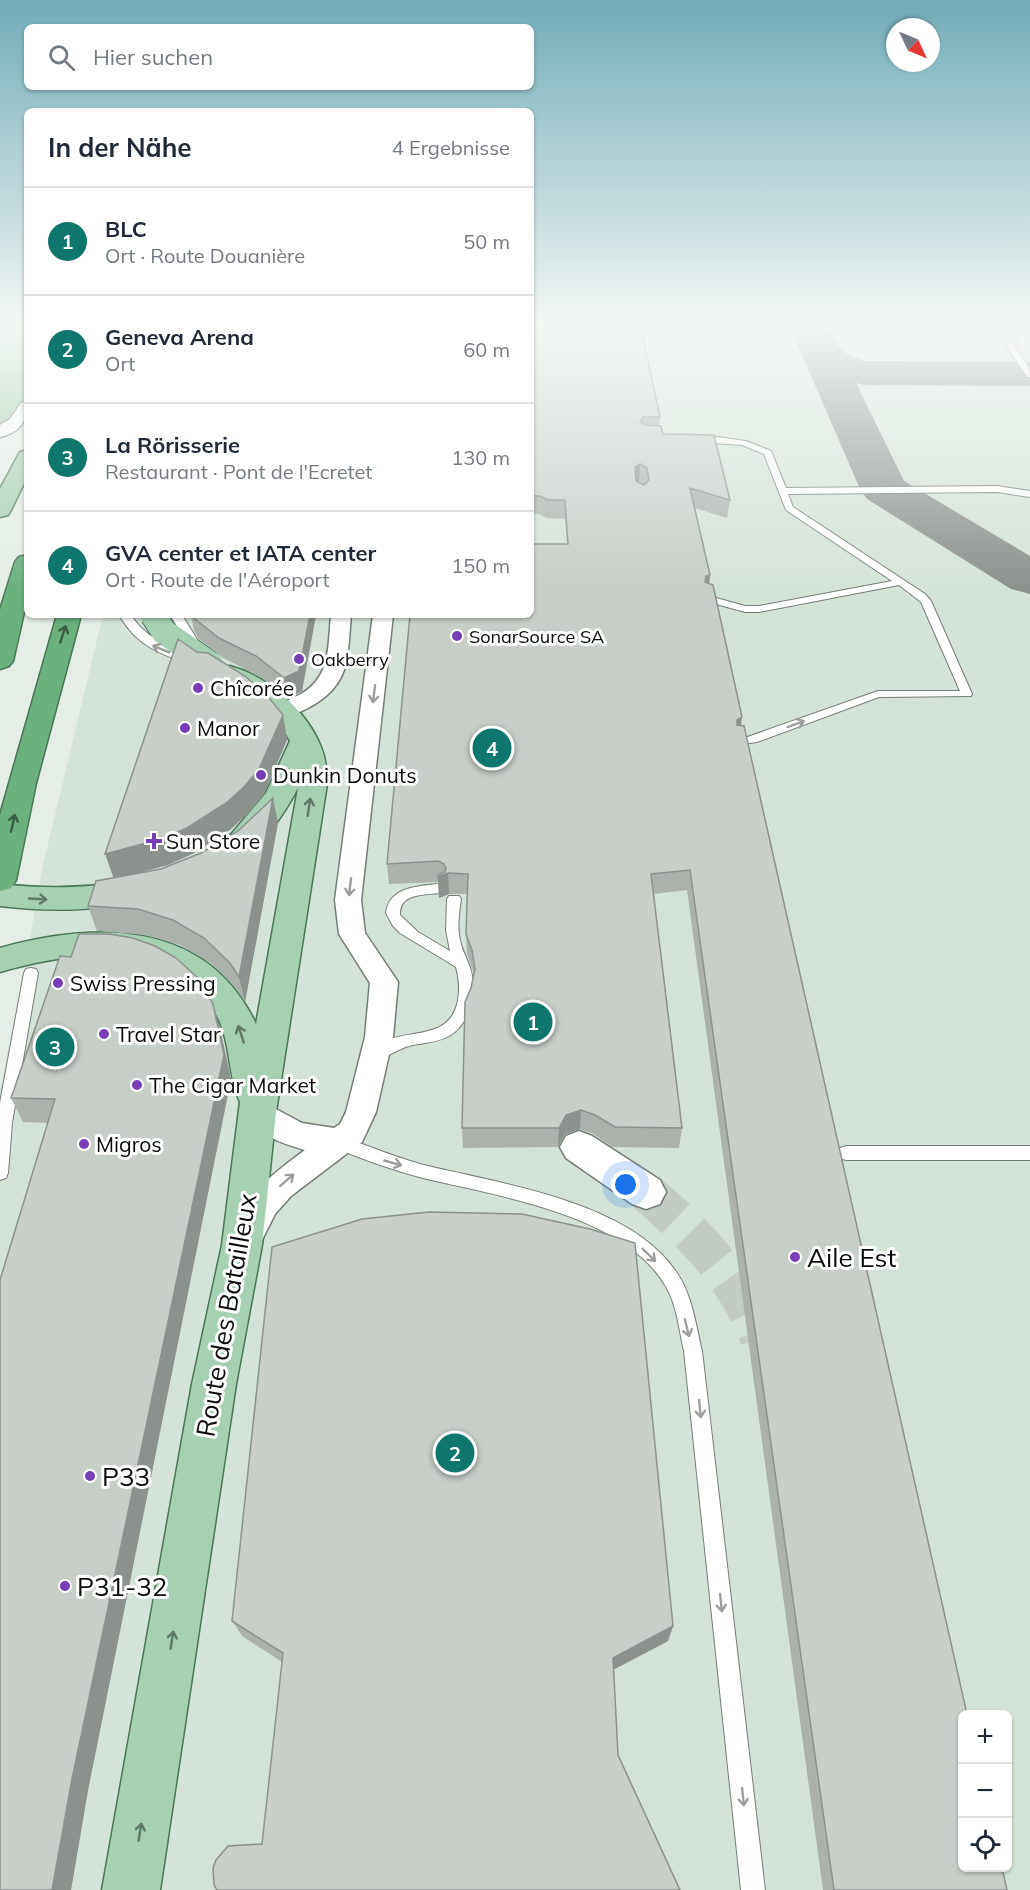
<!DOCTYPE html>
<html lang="de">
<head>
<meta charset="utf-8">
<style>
	:root { --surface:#fff; --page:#f6f6f7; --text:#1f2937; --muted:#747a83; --line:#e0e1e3; --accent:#0f766e }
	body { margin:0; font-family:Mulish,sans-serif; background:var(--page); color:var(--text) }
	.controls { position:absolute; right:18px; bottom:18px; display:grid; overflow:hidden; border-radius:9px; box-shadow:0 2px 4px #0004 }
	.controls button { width:54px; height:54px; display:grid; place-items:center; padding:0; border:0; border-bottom:2px solid var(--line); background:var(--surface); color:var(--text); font:30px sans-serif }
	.compass { position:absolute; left:886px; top:18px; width:54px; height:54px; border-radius:50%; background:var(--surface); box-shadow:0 2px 4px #0004; rotate:134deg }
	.you { position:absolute; left:626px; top:1185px; width:21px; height:21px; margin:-15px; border:4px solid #fff; border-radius:50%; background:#1a73e8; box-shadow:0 0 0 9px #1a73e833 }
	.badge { display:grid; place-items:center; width:39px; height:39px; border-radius:50%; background:var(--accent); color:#fff; font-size:20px; font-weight:700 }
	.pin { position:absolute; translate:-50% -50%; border:3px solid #fff; box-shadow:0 2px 6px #0006 }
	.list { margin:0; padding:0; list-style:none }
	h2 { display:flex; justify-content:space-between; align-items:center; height:78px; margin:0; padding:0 24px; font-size:26px }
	h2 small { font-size:20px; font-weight:400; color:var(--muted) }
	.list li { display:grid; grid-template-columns:39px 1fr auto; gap:18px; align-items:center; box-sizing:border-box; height:108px; padding:0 24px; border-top:2px solid var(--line) }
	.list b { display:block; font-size:22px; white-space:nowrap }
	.list p { margin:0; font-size:20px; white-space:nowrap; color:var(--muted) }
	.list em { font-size:20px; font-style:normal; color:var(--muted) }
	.icon { flex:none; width:33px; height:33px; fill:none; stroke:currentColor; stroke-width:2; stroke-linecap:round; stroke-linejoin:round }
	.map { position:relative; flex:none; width:1030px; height:1890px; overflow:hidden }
	.search { position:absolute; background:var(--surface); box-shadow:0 2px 4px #0004; left:24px; top:24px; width:510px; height:66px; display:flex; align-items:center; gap:15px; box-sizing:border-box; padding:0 21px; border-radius:9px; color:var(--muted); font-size:22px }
	.panel { position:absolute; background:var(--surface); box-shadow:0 2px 4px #0004; left:24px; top:108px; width:510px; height:510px; border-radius:9px }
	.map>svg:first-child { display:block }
</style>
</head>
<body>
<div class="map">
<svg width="1030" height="1890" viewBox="0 0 1030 1890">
	<rect width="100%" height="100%" fill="#e4ede6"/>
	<path fill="#d4e3d7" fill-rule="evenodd" d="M531,325H1030V1890H0V1090L26,962L42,869L103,615H531ZM962,1714H1008V1868H962Z"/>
	<path fill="#99c8a4" d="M0,325H27V395L8,423L0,427Z"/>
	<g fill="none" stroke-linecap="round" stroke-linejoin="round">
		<path fill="#8a908c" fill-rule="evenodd" d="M789,325H827C838,347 840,354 865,361L1030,362V386L864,385L856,383L904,481L1030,556V594L1011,589L867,499L860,489Z"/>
		<path stroke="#c3cbc5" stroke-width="40" stroke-dasharray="40 20" stroke-linecap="butt" d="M646,1192C695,1234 737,1276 760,1338"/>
		<g stroke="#757d77" stroke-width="2">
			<path id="service" d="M1007,325H1014L1018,332L1015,347L1030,369V377H1027L1007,347L1010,332Z
				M717,437L746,441L771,451L786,488L997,486L1030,491V497L997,492L788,494L793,507L925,594L931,601L972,694L971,696L879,697L757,742L736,745V741L878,691H960L921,602L899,585L759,612H745L705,601V597L709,596L745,606H759L892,581L786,510L764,454L742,445L698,442L694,440L698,438Z
				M439,884L444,886L445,889L444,892C428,896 399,891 400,915L418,932L450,951L446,930L447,899L449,896H459L461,899C459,913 457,927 460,940C462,951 468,960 471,971C477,993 470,1024 449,1036C438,1042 425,1043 413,1045C399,1047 380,1063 372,1060L370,1056C389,1020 449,1050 458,1000C460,989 459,978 456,967L400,933L393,926L386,913C389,887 418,886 439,884Z
				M31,968L36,969L38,973L12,1123L8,1173L6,1178L0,1180V1103L24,973L26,969Z
				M338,1135C366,1145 392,1156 420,1164C499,1184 629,1200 677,1273C692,1295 696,1325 702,1351L765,1890H741L684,1351C679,1330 677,1304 665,1285C623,1214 497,1196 423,1178C392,1170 362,1159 333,1147L330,1142L333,1137Z
				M846,1146H1030V1160H846L840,1158L838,1153L840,1148Z"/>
		</g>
		<g stroke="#757d77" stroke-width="3">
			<path id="minor" d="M27,401C27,422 21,432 0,437V425L10,419L21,403Z
				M331,615H351C347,659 351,685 308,708C297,713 289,719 277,716L274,711C280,702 292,699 301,694C331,677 328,646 331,615Z
				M373,615H393L361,900L365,933L398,982L393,1037L376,1112L362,1142L291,1196L275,1214L261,1242L249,1247L237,1242L233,1232C252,1190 268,1177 305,1150C282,1143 253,1134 242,1112L246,1103L257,1099L302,1123L334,1128L340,1124L346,1112L365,1037L370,983L339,934L335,900Z"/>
		</g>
		<g stroke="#757d77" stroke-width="3">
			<path id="tertiary" d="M579,1131L592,1136L660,1180L666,1192L660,1204L646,1209L632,1204L566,1158L560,1147L566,1136Z"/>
		</g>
		<g stroke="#487755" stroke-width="3">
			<path id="primary" d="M27,450V477L11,510L8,515L0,517V489L20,452Z
				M230,666C268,676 307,711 321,747C326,759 327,772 327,784L276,1112L262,1245L236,1384L160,1890H102L192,1384L222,1245L240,1102C228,1076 231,1045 218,1018C211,1004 198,990 185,981C131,943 60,955 0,972V948C97,921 207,920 256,1024L298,788C285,811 263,854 232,845L228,838L266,793L290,741C276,712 248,695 221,680L217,674L221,668Z
				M135,879L146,882L151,890L146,898C98,912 50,912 0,906V884C46,889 90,889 135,879Z"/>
		</g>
		<g stroke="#487755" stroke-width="3">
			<path id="motorway" d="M27,555V599L13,661L9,666L0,669V610L15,562L19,557Z
				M57,615H81L36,783L16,880L11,888L0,891V815Z"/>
		</g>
		<use href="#service" fill="#fff" fill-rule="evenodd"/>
		<use href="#minor" fill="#fff" fill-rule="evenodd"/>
		<use href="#tertiary" fill="#fff" fill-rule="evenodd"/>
		<use href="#primary" fill="#a6d0b2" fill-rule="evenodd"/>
		<use href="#motorway" fill="#6ab17e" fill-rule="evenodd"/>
		<g stroke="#757d77" stroke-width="12" stroke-linecap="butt">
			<path id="service-bridge" d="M125,615C140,641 163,650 191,659
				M176,615L194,644"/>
		</g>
		<g stroke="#487755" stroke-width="27" stroke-linecap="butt">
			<path id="primary-bridge" d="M153,615L164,632L210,664"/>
		</g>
		<use href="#service-bridge" stroke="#fff" stroke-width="10"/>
		<use href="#primary-bridge" stroke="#a6d0b2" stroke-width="25"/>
	</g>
	<path fill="#abb2ac" d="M531,325L660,417L659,426L663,434L730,500L727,518L695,508L710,575L709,584L1007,1890H823L687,890L654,894L682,1128L679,1148L612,1147L593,1134L580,1129L565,1134L558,1147L463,1148L462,1128L471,988L474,974L473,971L467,954L466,934L467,894H449L439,898L438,882L389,884L387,864L567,544L565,519L547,518L539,514H531Z
		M191,615H316L302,691L288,698L259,676L223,658L199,639L194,631Z
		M283,715L287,740L264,794L249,812L231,829L194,853L168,865L135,874L161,869L278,823L245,1002L236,988L211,963L180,945L146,935L97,931L88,906L113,878Z
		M220,1029L231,1079L88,1790L71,1890H0L48,1123L23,1122L11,1098Z
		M232,1621L673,1626L668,1641L613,1670L618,1755L262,1844L282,1662L242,1636Z"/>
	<path fill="#8b918c" d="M640,464L639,482L634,485L635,467Z
		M710,575L708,594L703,596L706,576Z
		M310,615H316L302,691L288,698L284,678Z
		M283,715L287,740L264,794L249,812L231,829L194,853L168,865L114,879L105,854Z
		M742,717L739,738L734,740L737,720Z
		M273,798L278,823L245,1002L239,977Z
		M448,873L449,894L439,898L438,877Z
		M213,1004L220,1029L231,1079L88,1790L71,1890H52Z
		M581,1110L580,1129L565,1134L558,1147L559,1128L566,1115Z
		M673,1626L668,1641L609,1672L613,1658Z"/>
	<path fill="#c7cfc8" stroke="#8b918c" stroke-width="1.5" fill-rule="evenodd" d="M531,325H640L660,417H643L640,422L646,425L661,426L663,434L714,435L730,500L690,488L710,575L706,576L705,582L713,585L742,717L737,720V725L744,726L967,1714H963V1868H1002L1007,1890H834L690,870L651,874L682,1128L615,1127L595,1115L581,1110L566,1115L559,1128H462L465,1002L471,988L475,969L472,950L466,934L468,874L448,873L438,877V875L445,872L446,868L444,864L438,861L387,864L410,615H531V544H568L565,500H548L540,496H531ZM640,464L647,468L649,480L644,485L636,481L635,467Z
		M192,615H310L299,671L284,678L256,656L219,638L195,619Z
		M178,639L197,652L208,653L245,676L266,694L283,715L259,769L244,787L226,803L187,828L161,839L105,854Z
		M273,798L239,977L230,963L204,938L173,920L138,909L88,906L96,881L161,869L201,853L238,831Z
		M79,934H109L133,938L155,946L176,958L199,979L213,1004L224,1055L72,1779L52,1890H0V1280L55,1099L11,1098L60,956L71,957Z
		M429,1212L522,1214L590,1229L635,1243L673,1626L613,1658L618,1755L680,1890H217L214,1885L213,1868L216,1860L228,1846L262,1844L283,1653L232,1621L272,1247L362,1219Z"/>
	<defs><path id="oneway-shaft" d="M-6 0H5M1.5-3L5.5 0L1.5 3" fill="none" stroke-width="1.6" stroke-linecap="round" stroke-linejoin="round" transform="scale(1.5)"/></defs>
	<g stroke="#3a5e44">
		<use href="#oneway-shaft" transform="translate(63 634) rotate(-72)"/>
		<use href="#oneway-shaft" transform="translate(13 823) rotate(-77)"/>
	</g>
	<g stroke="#9d9e9d">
		<use href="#oneway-shaft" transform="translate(161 649) rotate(-158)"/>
		<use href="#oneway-shaft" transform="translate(374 694) rotate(97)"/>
		<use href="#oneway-shaft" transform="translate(796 724) rotate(-20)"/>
		<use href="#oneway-shaft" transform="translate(350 887) rotate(97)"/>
		<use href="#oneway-shaft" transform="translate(393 1163) rotate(16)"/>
		<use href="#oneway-shaft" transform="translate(287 1180) rotate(-41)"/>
		<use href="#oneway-shaft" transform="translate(649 1255) rotate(44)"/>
		<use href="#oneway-shaft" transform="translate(687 1328) rotate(76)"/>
		<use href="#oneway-shaft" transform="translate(700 1409) rotate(84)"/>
		<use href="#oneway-shaft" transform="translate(721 1603) rotate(84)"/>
		<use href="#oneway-shaft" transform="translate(743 1797) rotate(84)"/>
	</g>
	<g stroke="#5f7866">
		<use href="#oneway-shaft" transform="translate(309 807) rotate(-81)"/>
		<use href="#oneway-shaft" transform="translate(38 899) rotate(3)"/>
		<use href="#oneway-shaft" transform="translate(241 1034) rotate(-108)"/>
		<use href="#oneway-shaft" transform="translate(172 1640) rotate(-81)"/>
		<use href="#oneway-shaft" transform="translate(140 1832) rotate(-81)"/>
	</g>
	<linearGradient id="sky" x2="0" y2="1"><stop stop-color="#71acb9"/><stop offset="0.55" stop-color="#f3f7f4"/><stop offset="1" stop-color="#f3f7f4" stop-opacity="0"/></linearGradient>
	<rect width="1030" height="590" fill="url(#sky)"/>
	<g fill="#773eb5" stroke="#fff" stroke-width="2">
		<circle cx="457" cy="636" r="6"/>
		<circle cx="299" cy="659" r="6"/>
		<circle cx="198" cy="688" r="6"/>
		<circle cx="185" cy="728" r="6"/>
		<circle cx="261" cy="775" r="6"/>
		<path d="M151 832h6v6h6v6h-6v6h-6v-6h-6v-6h6z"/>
		<circle cx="58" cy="983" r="6"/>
		<circle cx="104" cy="1034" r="6"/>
		<circle cx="137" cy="1085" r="6"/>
		<circle cx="84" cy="1144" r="6"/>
		<circle cx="795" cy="1257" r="6"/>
		<circle cx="90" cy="1476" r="6"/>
		<circle cx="65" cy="1586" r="6"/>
	</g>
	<g text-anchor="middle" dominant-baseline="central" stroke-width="6" stroke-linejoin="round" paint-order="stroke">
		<g font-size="18" fill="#090c0a" stroke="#fff" text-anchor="start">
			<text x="469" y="636">SonarSource SA</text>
			<text x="311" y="659">Oakberry</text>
		</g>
		<g font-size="21" fill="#090c0a" stroke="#fff" text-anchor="start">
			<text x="210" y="688">Chîcorée</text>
			<text x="197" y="728">Manor</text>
			<text x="273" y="775">Dunkin Donuts</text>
			<text x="166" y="841">Sun Store</text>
			<text x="70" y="983">Swiss Pressing</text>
			<text x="116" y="1034">Travel Star</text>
			<text x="149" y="1085">The Cigar Market</text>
			<text x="96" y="1144">Migros</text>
		</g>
		<g font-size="26" fill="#090c0a" stroke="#fff" text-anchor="start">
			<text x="807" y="1257">Aile Est</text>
			<text x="102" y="1476">P33</text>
			<text x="77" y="1586">P31-32</text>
		</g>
		<g font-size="26" fill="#090c0a" stroke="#fff">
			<text transform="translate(226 1315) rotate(-80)">Route des Batailleux</text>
		</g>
	</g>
</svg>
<div class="controls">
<button>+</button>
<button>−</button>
<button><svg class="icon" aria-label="locate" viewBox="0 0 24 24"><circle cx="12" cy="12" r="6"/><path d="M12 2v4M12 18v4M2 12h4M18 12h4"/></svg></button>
</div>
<svg class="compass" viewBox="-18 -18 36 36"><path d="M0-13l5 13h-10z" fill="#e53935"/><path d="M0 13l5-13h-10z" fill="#747a83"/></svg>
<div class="you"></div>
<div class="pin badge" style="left:533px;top:1022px">1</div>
<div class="pin badge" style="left:455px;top:1453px">2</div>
<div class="pin badge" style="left:55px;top:1047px">3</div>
<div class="pin badge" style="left:492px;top:748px">4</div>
<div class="search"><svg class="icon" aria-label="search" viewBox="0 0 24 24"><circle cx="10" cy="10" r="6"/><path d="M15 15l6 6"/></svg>Hier suchen</div>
<section class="panel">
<h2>In der Nähe<small>4 Ergebnisse</small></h2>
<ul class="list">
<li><span class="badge">1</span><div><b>BLC</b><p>Ort · Route Douanière</p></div><em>50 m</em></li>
<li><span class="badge">2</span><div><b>Geneva Arena</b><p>Ort</p></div><em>60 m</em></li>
<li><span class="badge">3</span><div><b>La Rörisserie</b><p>Restaurant · Pont de l'Ecretet</p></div><em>130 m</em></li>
<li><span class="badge">4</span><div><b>GVA center et IATA center</b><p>Ort · Route de l'Aéroport</p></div><em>150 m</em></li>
</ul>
</section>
</div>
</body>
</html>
